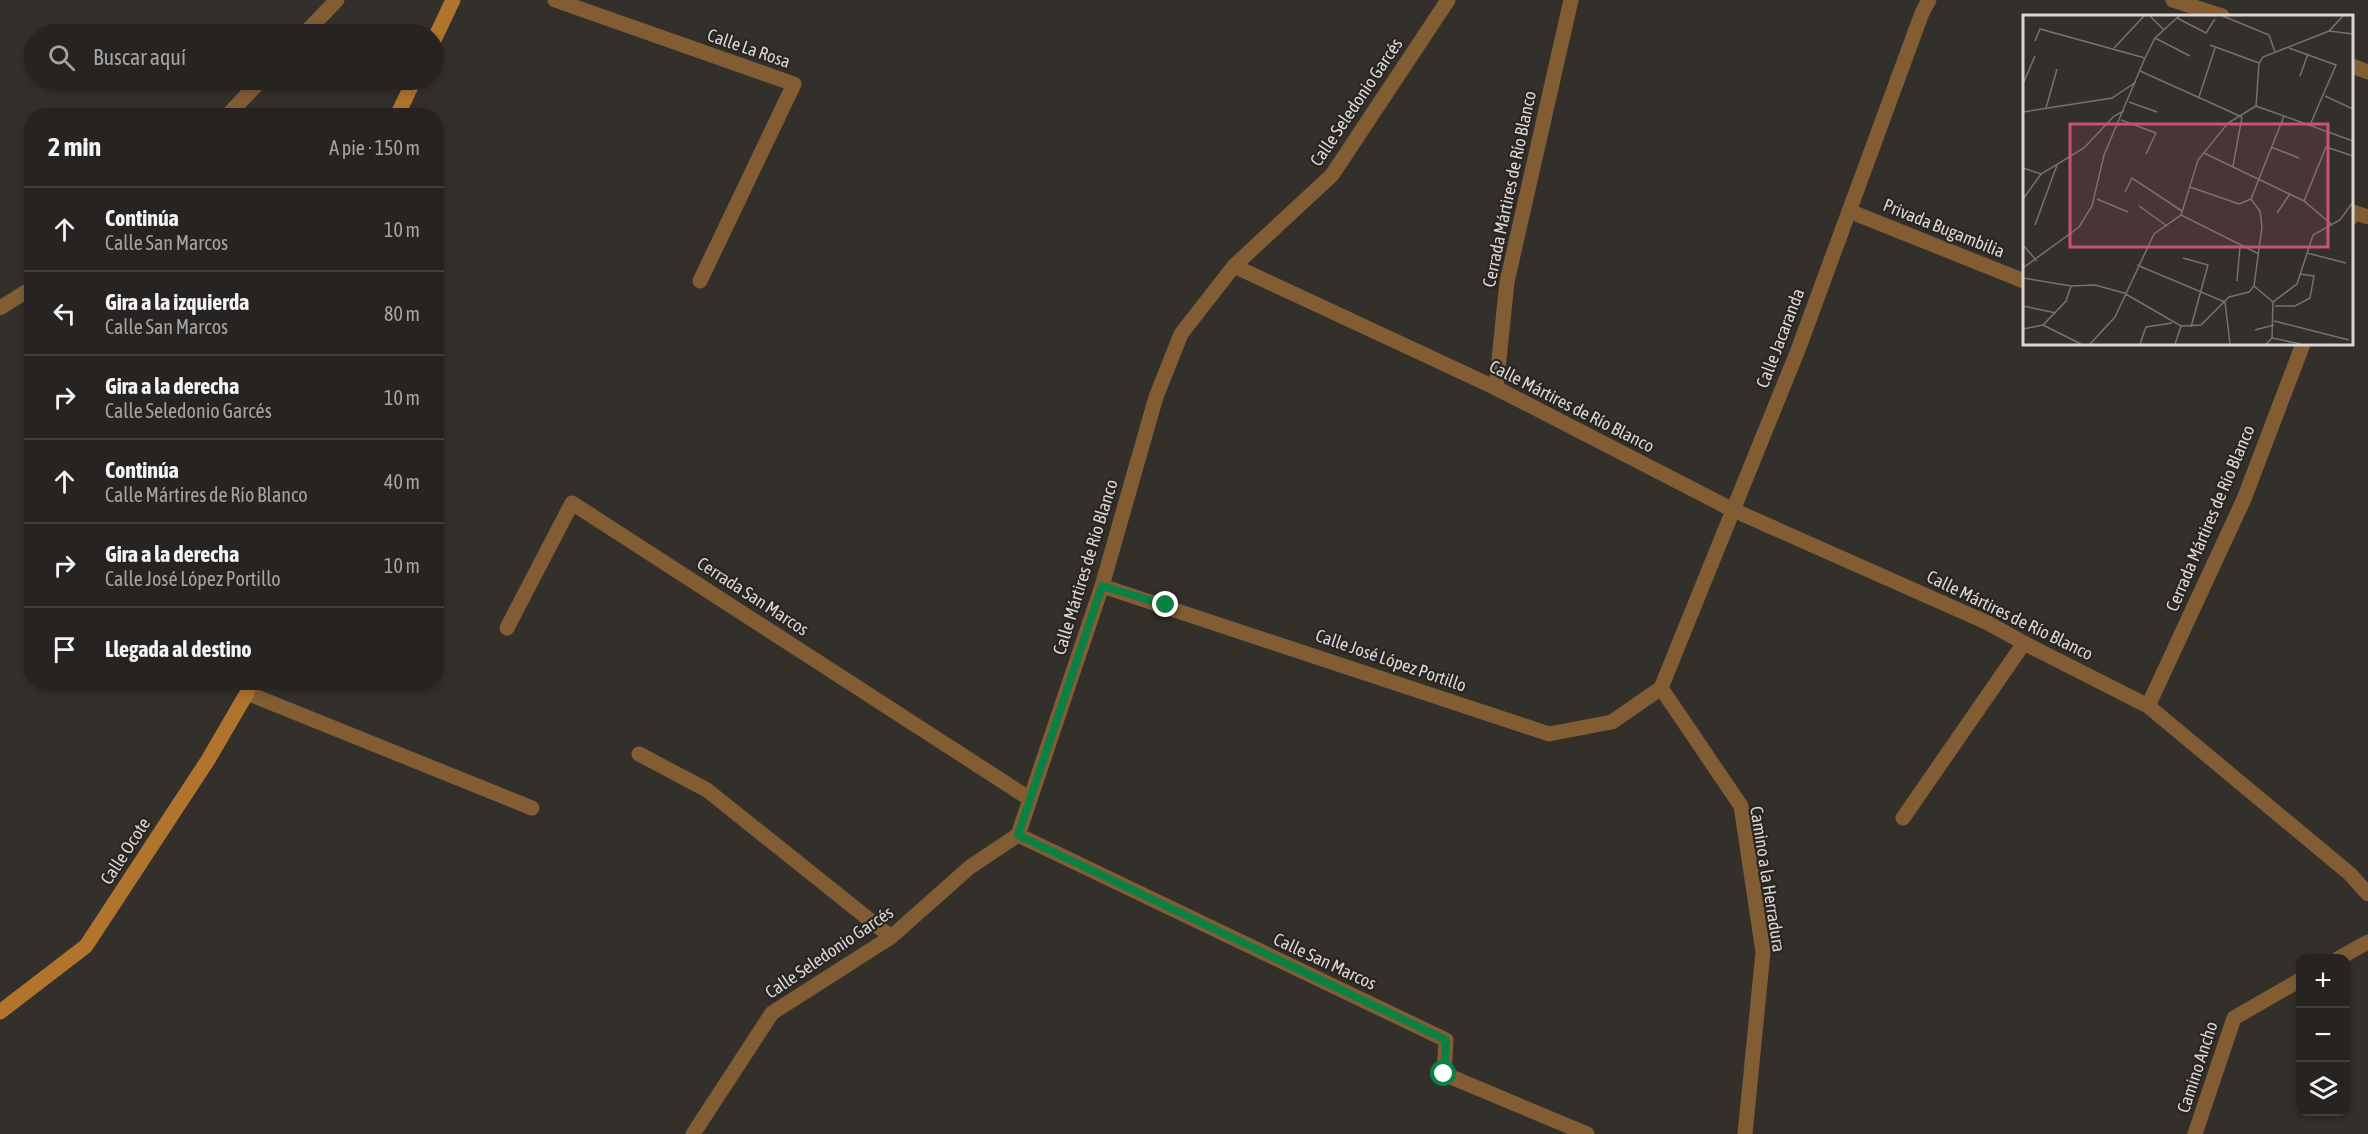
<!DOCTYPE html>
<html lang="es">
<head>
<meta charset="utf-8">
<style>
	:root { --surface:#262320; --page:#2e2b29; --text:#f1f3f6; --muted:#a4a4a5; --line:#42403e }
	body { margin:0; font-family:"Asap Condensed",sans-serif; background:var(--page); color:var(--text) }
	.controls { position:absolute; right:18px; bottom:18px; display:grid; overflow:hidden; border-radius:12px; box-shadow:0 3px 9px #0003 }
	.controls button { width:54px; height:54px; display:grid; place-items:center; padding:0; border:0; border-bottom:2px solid var(--line); background:var(--surface); color:var(--text); font:30px sans-serif }
	.stop { position:absolute; width:18px; height:18px; margin:-14px; border:4px solid #0b8043; border-radius:50%; background:#fff }
	.stop.end { background:#0b8043; border-color:#fff; box-shadow:0 2px 6px #0008 }
	.list { margin:0; padding:0; list-style:none }
	h2 { display:flex; justify-content:space-between; align-items:center; height:78px; margin:0; padding:0 24px; font-size:26px }
	h2 small { font-size:20px; font-weight:400; color:var(--muted) }
	.list li { display:grid; grid-template-columns:39px 1fr auto; gap:18px; align-items:center; box-sizing:border-box; height:84px; padding:0 24px; border-top:2px solid var(--line) }
	.list b { display:block; font-size:22px; white-space:nowrap }
	.list p { margin:0; font-size:20px; white-space:nowrap; color:var(--muted) }
	.list em { font-size:20px; font-style:normal; color:var(--muted) }
	.icon { flex:none; width:33px; height:33px; fill:none; stroke:currentColor; stroke-width:2; stroke-linecap:round; stroke-linejoin:round }
	.map { position:relative; flex:none; width:2368px; height:1134px; overflow:hidden }
	.search { position:absolute; background:var(--surface); box-shadow:0 3px 9px #0003; left:24px; top:24px; width:420px; height:66px; display:flex; align-items:center; gap:15px; box-sizing:border-box; padding:0 21px; border-radius:33px; color:var(--muted); font-size:22px }
	.panel { position:absolute; background:var(--surface); box-shadow:0 3px 9px #0003; left:24px; top:108px; width:420px; height:582px; border-radius:24px }
	.map>svg:first-child { display:block }
</style>
</head>
<body>
<div class="map">
<svg width="2368" height="1134" viewBox="0 0 2368 1134">
	<rect width="100%" height="100%" fill="#332f2a"/>
	<g fill="none" stroke-linecap="round" stroke-linejoin="round">
		<path stroke="#825d34" stroke-width="15" d="M555,0L794,84L700,281
			M2173,0L2222,16
			M304,34L337,0
			M2352,66L2368,72
			M227,116L261,80
			M1849,211L2024,281
			M2352,217L2353,212L2368,217
			M1234,266L1496,388L1731,509L1988,623L2024,643L2148,706L2350,874L2368,894
			M0,308L32,288
			M1496,388L1507,282L1571,0
			M1102,586L1549,734L1612,722L1661,688
			M507,628L572,503L1030,799
			M1661,688L1798,350L1922,13L1929,0
			M1661,688L1741,806L1763,952L1745,1134
			M247,693L532,808
			M2148,706L2244,499L2303,344
			M639,754L707,790L891,937
			M1903,818L2024,643
			M1018,835L1446,1040L1444,1074L1587,1134
			M2339,958L2368,942
			M693,1134L772,1013L891,937L970,867L1018,835L1102,586L1156,397L1181,334L1234,266L1332,175L1448,0
			M2195,1134L2234,1018L2300,980"/>
		<path stroke="#b0742d" stroke-width="15" d="M434,40L453,0
			M397,116L414,80
			M0,1012L86,946L208,760L247,693L249,682"/>
	</g>
	<g fill="none" stroke-linecap="round" stroke-linejoin="round">
		<path stroke="#0b8043" stroke-width="8" d="M1166,605L1102,586L1018,835L1446,1040L1444,1074"/>
	</g>
	<g text-anchor="middle" dominant-baseline="central" stroke-width="4.5" stroke-linejoin="round" paint-order="stroke">
		<g font-size="18" fill="#dad7d4" stroke="#292521">
			<text transform="translate(749 48) rotate(19)">Calle La Rosa</text>
			<text transform="translate(1356 102) rotate(-56)">Calle Seledonio Garcés</text>
			<text transform="translate(1509 189) rotate(-78)">Cerrada Mártires de Río Blanco</text>
			<text transform="translate(1944 228) rotate(22)">Privada Bugambilia</text>
			<text transform="translate(1780 338) rotate(-69)">Calle Jacaranda</text>
			<text transform="translate(1572 406) rotate(27)">Calle Mártires de Río Blanco</text>
			<text transform="translate(2210 518) rotate(-67)">Cerrada Mártires de Río Blanco</text>
			<text transform="translate(1085 567) rotate(-73)">Calle Mártires de Río Blanco</text>
			<text transform="translate(753 596) rotate(33)">Cerrada San Marcos</text>
			<text transform="translate(2010 615) rotate(26)">Calle Mártires de Río Blanco</text>
			<text transform="translate(1391 660) rotate(19)">Calle José López Portillo</text>
			<text transform="translate(125 851) rotate(-57)">Calle Ocote</text>
			<text transform="translate(1768 879) rotate(81)">Camino a la Herradura</text>
			<text transform="translate(829 952) rotate(-34)">Calle Seledonio Garcés</text>
			<text transform="translate(1325 961) rotate(25)">Calle San Marcos</text>
			<text transform="translate(2197 1067) rotate(-72)">Camino Ancho</text>
		</g>
	</g>
	<g transform="translate(2023 15)">
		<rect width="330" height="330" fill="#332f2a"/>
		<path fill="none" stroke="#76726e" stroke-width="1.5" d="M127,1L141,15M200,1L246,20L252,37M154,3L183,18L192,4M306,16L330,19M132,23L167,41M12,26L17,14L122,43M187,30L236,48M91,33L121,1M266,33L313,50L287,110M117,56L219,102M277,61L285,39M0,69L12,41M302,81L330,94M176,82L192,33M106,87L134,97M233,91L330,126M23,93L34,54M0,97L89,83L113,67M98,105L133,118L123,139M248,132L276,143M181,138L281,186L308,209M210,151L219,102M0,153L18,159M167,172L216,189L228,184M102,177L109,163L159,196M0,184L18,159L61,133L91,101L101,96M74,184L105,197M228,184L261,101M281,186L303,132L330,141M116,191L144,211M254,198L267,179M158,200L236,239M12,210L34,150M0,230L14,246M284,238L323,248M160,243L185,250L168,312M114,250L202,287L207,329M0,253L56,212L69,191L81,140L122,43L132,23L156,1M0,263L48,271L72,270L101,278L158,311M214,266L217,231M231,271L250,287M0,291L33,298M252,291H272L287,283L291,261L277,259M251,306L326,325M20,310L58,329M0,314L20,310L43,286L48,271M232,315L251,310M249,323L278,329M67,329L92,302L131,219L158,200L175,145L205,108L233,91L236,48L240,42L306,16L320,1M117,329L123,312L149,308M152,329L158,311L178,310L206,282L226,277L231,271L239,212L237,196L228,184M243,329L249,323L250,287L274,269L290,220L317,205L330,187"/>
		<path fill="#c9517f" fill-opacity="0.15" stroke="#c9517f" stroke-width="3" d="M47,109H305V232H47Z"/>
		<rect width="330" height="330" fill="none" stroke="#dad7d4" stroke-width="3"/>
	</g>
</svg>
<div class="controls">
<button>+</button>
<button>−</button>
<button><svg class="icon" aria-label="layers" viewBox="0 0 24 24"><path d="M12 4l9 5-9 5-9-5zM3 14l9 5 9-5"/></svg></button>
</div>
<div class="stop" style="left:1444px;top:1074px"></div>
<div class="stop end" style="left:1166px;top:605px"></div>
<div class="search"><svg class="icon" aria-label="search" viewBox="0 0 24 24"><circle cx="10" cy="10" r="6"/><path d="M15 15l6 6"/></svg>Buscar aquí</div>
<section class="panel">
<h2>2 min<small>A pie · 150 m</small></h2>
<ul class="list">
<li><svg class="icon" aria-label="ahead" viewBox="0 0 24 24"><path d="M12 20V5M6 11l6-6 6 6"/></svg><div><b>Continúa</b><p>Calle San Marcos</p></div><em>10 m</em></li>
<li><svg class="icon" aria-label="left" viewBox="0 0 24 24"><path d="M17 20v-9H6M10 6l-5 5 5 5"/></svg><div><b>Gira a la izquierda</b><p>Calle San Marcos</p></div><em>80 m</em></li>
<li><svg class="icon" aria-label="right" viewBox="0 0 24 24"><path d="M7 20v-9h11M14 6l5 5-5 5"/></svg><div><b>Gira a la derecha</b><p>Calle Seledonio Garcés</p></div><em>10 m</em></li>
<li><svg class="icon" aria-label="ahead" viewBox="0 0 24 24"><path d="M12 20V5M6 11l6-6 6 6"/></svg><div><b>Continúa</b><p>Calle Mártires de Río Blanco</p></div><em>40 m</em></li>
<li><svg class="icon" aria-label="right" viewBox="0 0 24 24"><path d="M7 20v-9h11M14 6l5 5-5 5"/></svg><div><b>Gira a la derecha</b><p>Calle José López Portillo</p></div><em>10 m</em></li>
<li><svg class="icon" aria-label="arrive" viewBox="0 0 24 24"><path d="M6 21V4h12l-3 4 3 4H6"/></svg><div><b>Llegada al destino</b></div></li>
</ul>
</section>
</div>
</body>
</html>
